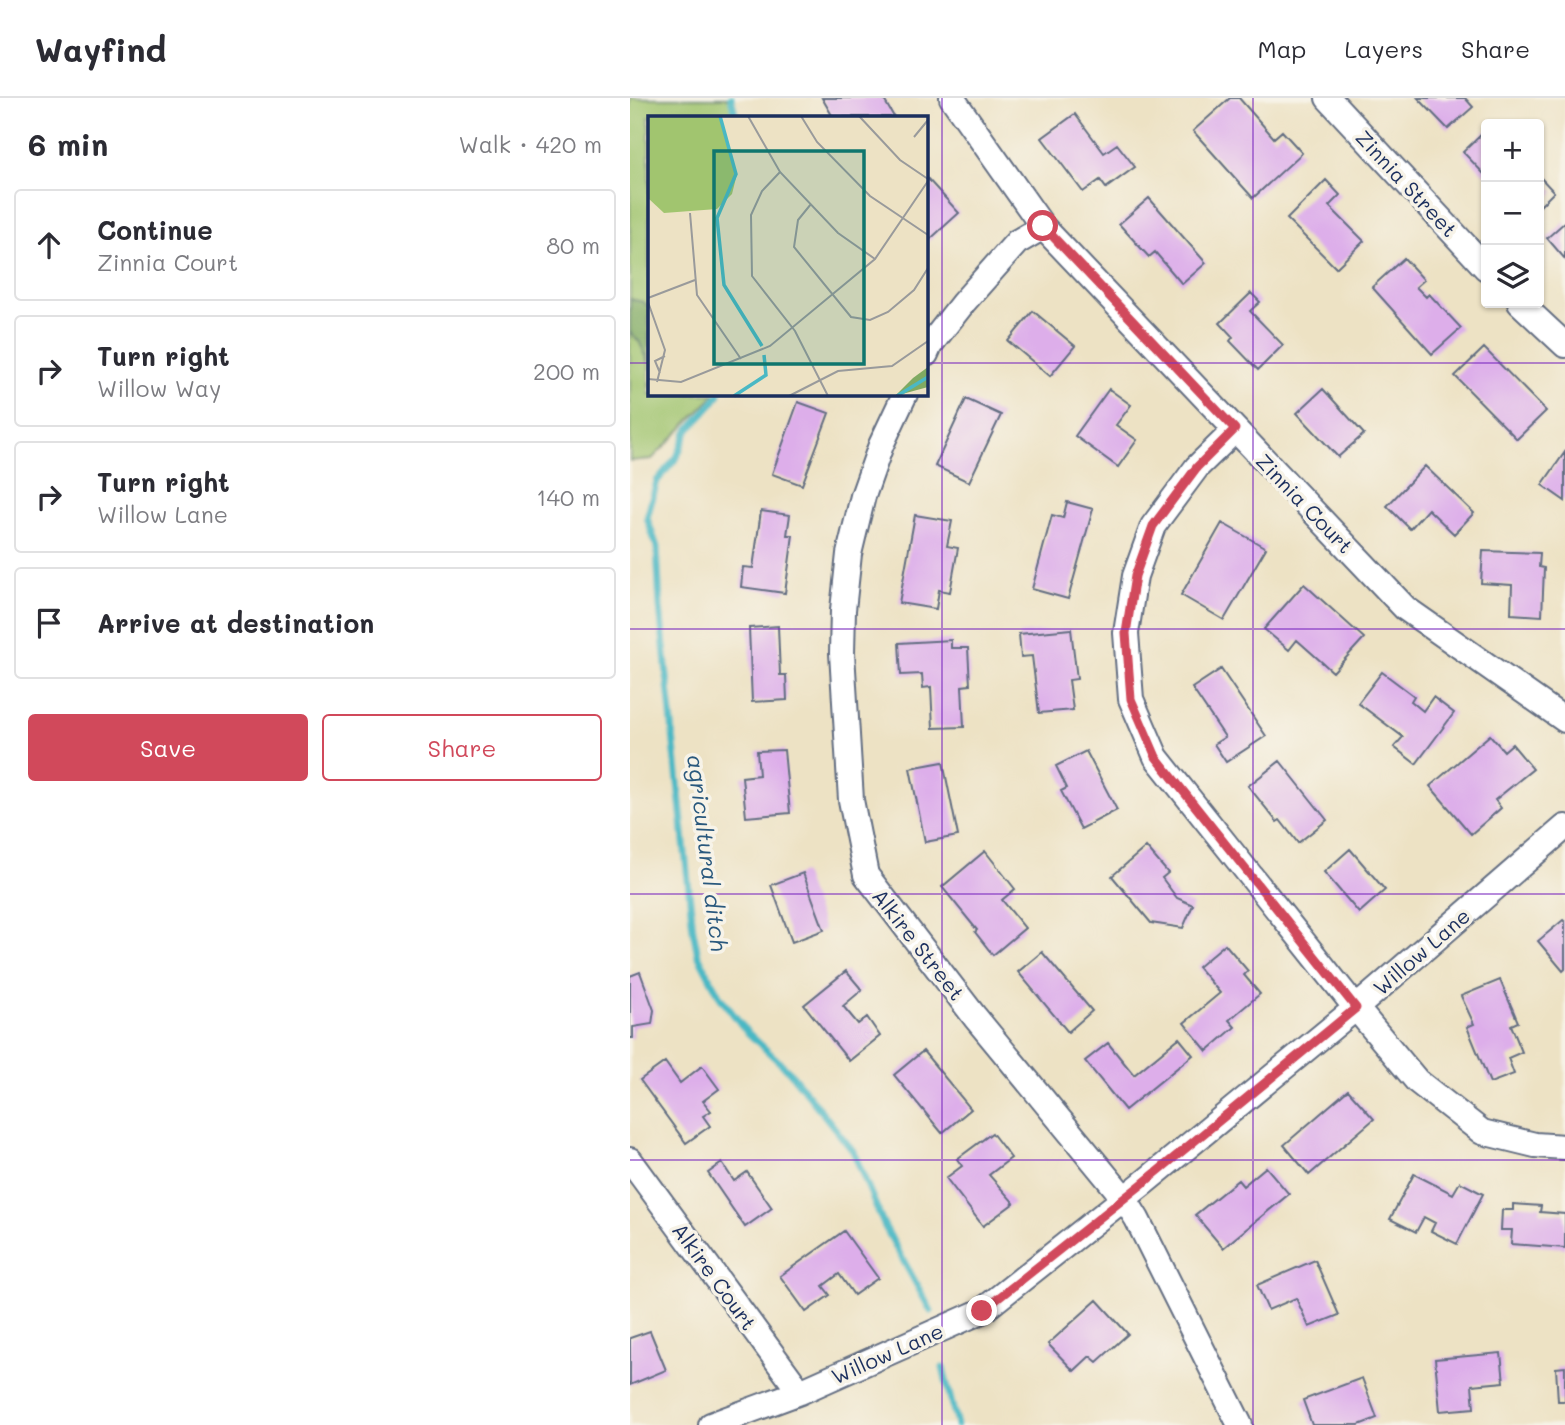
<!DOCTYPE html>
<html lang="en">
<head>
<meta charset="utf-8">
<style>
	:root { --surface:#fff; --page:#f2f2f3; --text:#2b2b33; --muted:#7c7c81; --line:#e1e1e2; --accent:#d1495b }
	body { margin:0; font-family:Mali,sans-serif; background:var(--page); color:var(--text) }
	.controls { position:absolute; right:21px; top:21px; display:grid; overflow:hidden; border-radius:7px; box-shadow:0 2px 5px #0004 }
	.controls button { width:63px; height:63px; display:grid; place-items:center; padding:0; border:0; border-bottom:2px solid var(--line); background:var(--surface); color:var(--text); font:35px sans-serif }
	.stop { position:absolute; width:21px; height:21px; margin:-16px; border:5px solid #d1495b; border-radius:50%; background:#fff }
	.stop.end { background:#d1495b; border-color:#fff; box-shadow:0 2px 7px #0008 }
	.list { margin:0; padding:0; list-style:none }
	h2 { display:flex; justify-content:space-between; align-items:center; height:91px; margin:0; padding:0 28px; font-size:30px }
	h2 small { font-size:23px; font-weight:400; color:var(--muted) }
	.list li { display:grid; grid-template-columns:46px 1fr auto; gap:21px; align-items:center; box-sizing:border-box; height:112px; margin:0 14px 14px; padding:0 14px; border:2px solid var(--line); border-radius:7px }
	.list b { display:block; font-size:26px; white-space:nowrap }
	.list p { margin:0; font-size:23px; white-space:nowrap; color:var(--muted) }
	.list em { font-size:23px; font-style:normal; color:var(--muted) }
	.actions { display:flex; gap:14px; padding:21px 28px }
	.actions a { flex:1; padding:16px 0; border:2px solid var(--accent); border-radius:7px; text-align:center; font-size:24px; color:var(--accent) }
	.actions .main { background:var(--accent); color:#fff }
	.icon { flex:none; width:38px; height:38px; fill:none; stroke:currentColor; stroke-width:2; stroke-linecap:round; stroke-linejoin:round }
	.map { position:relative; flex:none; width:935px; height:1327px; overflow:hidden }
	header { display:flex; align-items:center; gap:42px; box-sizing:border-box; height:98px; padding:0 35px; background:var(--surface); border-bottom:2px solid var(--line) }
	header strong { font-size:33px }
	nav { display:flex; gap:38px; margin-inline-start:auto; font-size:24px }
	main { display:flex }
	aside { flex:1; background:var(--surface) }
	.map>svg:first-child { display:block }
</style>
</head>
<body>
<header>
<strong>Wayfind</strong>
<nav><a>Map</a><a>Layers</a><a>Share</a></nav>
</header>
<main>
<aside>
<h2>6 min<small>Walk · 420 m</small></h2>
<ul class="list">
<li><svg class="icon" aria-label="ahead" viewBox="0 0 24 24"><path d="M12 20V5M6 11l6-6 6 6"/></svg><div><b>Continue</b><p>Zinnia Court</p></div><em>80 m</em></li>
<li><svg class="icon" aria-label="right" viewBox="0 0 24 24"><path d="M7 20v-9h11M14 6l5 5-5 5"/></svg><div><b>Turn right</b><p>Willow Way</p></div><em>200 m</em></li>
<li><svg class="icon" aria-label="right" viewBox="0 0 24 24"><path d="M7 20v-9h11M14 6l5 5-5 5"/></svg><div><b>Turn right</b><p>Willow Lane</p></div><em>140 m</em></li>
<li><svg class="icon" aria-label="arrive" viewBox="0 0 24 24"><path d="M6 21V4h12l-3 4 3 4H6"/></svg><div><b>Arrive at destination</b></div></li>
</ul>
<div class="actions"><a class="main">Save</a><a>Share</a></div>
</aside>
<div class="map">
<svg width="935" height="1327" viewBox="0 0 935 1327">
	<rect width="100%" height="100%" fill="#f7f3e8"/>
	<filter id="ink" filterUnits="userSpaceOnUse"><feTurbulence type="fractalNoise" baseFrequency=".0143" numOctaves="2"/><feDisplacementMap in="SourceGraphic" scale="14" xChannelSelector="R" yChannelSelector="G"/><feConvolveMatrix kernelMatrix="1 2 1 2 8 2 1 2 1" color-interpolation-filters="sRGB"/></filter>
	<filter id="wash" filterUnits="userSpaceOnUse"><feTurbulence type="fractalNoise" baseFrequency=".00686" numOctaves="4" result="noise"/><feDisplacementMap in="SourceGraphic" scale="28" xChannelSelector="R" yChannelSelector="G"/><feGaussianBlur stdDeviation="1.57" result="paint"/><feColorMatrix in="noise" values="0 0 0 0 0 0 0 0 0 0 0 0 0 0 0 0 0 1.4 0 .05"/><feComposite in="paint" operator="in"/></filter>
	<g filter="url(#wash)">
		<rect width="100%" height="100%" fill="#ede2c4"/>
		<path fill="#a1c56f" stroke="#5e7a66" stroke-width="2" d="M0,0H101L106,19H19V296H86L22,361L0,363Z"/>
		<path fill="#80aa62" stroke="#4e6c60" stroke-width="2" d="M0,201L13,204L19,209V265L9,243L0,234Z"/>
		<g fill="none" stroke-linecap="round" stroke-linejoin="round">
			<path stroke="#4ab8c4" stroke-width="7" d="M101,0L106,19
				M89,296L84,304L57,334L47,359L27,383L17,420L27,449L30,509L63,832L68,857L90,899L117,934L159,973L223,1053L254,1127L301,1213
				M313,1270L327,1327"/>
		</g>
		<g id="blocks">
			<path fill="#ddaeea" d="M192,0H253L264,19H203Z
				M600,0H609L644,40L652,33L672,55L623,100L563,33Z
				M788,0H835L843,9L818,31Z
				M445,16L474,55L487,46L505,69L476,90L470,82L453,94L412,40Z
				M856,32V78L833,54Z
				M909,78L924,94L909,109Z
				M296,79L329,115L296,145Z
				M696,82L710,97L699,108L734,143L706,170L657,121Z
				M519,100L576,165L552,186L525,154L519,159L489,126Z
				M935,124V161L917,140Z
				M774,160L794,182L786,189L796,199L799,196L831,230L802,256L742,189Z
				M621,195L630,204L620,213L653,247L628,272L600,243L603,239L590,225Z
				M403,213L445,248L420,278L378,243Z
				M854,250L916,313L887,341L825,278Z
				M479,291L501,307L486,327L507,342L488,369L445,338Z
				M693,291L734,336L708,359L667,315Z
				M336,301L371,317L339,384L305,368Z
				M168,304L199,315L172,387L142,376Z
				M935,354V403L912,387Z
				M795,368L844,415L824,436L798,411L780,431L757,408Z
				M437,404L463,411L438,501L402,491L422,417L433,420Z
				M131,413L160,417L157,437H163L155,495L111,489L113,469L123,470Z
				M285,417L322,423L317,448L328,450L320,494L309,492L306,511L269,505Z
				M592,425L636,450L594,522L551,497Z
				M853,453L910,455L909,469L914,470L912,518L881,516L882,487L851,485Z
				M674,486L734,540L703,574L667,542L659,552L634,531Z
				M148,528L150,577H156L157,602L122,604L119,530Z
				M441,531L447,581L439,582L443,612L409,615L402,558L391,559L389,536Z
				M321,542V550H338L340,587L332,588L334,629L303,630L301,589L293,590L292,576L271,577L269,545Z
				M591,571L636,638L596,664L584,646L595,639L562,590Z
				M752,574L784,598L781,603L793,613L803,599L824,615L786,666L764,649L773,639L728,605Z
				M860,637L874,653L882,646L903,671L865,702L871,710L841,736L800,688Z
				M154,652L160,715L116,719L112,679L129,677L127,653Z
				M456,653L487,712L451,731L431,693L437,690L426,668Z
				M650,663L697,722L668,745L650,722L647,724L618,688Z
				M313,664L328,738L295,744L280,670Z
				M516,749L538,775L532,780L547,800L563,807L553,830L521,825L482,778Z
				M720,751L755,792L729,815L694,774Z
				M355,753L385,791L372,802L395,830L363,857L345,834L347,832L312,789Z
				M173,775L194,832L162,844L141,787Z
				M933,822L935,824V871L933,873L908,843Z
				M595,846L618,873L614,877L630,896L599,922L605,929L577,953L554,925L590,895L568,869Z
				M412,854L462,913L438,934L388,874Z
				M216,873L232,892L213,908L228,926L237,919L250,938L219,963L174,907Z
				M10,874L24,912L22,926L3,929V940H0V878Z
				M870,882L888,924L881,927L892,954L878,960L884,976L860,985L837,929L844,926L831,898Z
				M549,940L563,957L495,1012L455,963L478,945L504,977Z
				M293,953L341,1011L312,1035L264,977Z
				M35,964L50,985L72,968L89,991L73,1003L81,1013L73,1018L80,1028L56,1045L10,982Z
				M718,992L744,1021L679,1077L654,1047Z
				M362,1035L381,1060L359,1077L384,1105L353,1128L316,1080L332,1068L327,1061Z
				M92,1065L104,1083L117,1074L142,1110L115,1129L78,1075Z
				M636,1069L659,1096L593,1150L565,1117L608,1082L613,1088Z
				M784,1076L823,1096L830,1084L853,1096L827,1146L801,1133L805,1125L794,1119L786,1134L760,1121Z
				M883,1106L911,1108L910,1114L935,1116V1150L881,1146L882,1132H871L872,1112H883Z
				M214,1133L248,1180L224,1197L209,1176L193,1188L200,1197L176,1214L150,1178Z
				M685,1162L709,1217L679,1229L666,1200L638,1212L627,1187Z
				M467,1202L498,1236L467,1264L460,1258L444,1273L418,1246Z
				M20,1233L36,1272L0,1287V1240Z
				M871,1255L874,1284L842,1287L844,1310L810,1313L805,1261Z
				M935,1269V1303H928L926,1270Z
				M732,1280L747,1320L729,1327H682L673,1302Z"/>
		</g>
	</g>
	<g filter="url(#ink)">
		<use href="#blocks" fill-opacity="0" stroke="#646e82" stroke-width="2"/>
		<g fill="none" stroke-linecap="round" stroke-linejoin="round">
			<g stroke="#646e82" stroke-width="28">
				<path id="minor" d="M322,0L413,129L775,510L935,622
					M698,0L856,170
					M890,205L935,247
					M296,256L300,247L333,205L387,144L413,129
					M275,296L251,347L233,398L219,456L213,512L212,555L221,702L236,777L345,919L494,1100L507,1121L610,1327
					M605,332L567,369L523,428L505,478L496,535L501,601L526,659L726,910L787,983L852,1034L905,1047L935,1049
					M0,1062L170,1294
					M81,1327L170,1294L352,1213L511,1087L726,910L935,729"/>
			</g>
			<use href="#minor" stroke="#fff" stroke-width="24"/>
		</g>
	</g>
	<g fill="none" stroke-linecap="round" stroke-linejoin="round" filter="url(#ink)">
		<path stroke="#d1495b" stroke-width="9" d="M352,1213L511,1087L726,910L526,659L501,601L496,535L505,478L523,428L567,369L605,331L413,128"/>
	</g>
	<path fill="none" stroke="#7b2cbf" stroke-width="2" stroke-opacity="0.55" d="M312,0V1327M623,0V1327M0,265H19M296,265H935M0,531H935M0,796H935M0,1062H935"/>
	<g text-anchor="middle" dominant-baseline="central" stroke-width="7" stroke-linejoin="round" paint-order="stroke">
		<g font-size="21" fill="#1b2f5e" stroke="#f7f3e8">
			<text transform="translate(777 85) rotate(47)">Zinnia Street</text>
			<text transform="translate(675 405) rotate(46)">Zinnia Court</text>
			<text transform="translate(289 846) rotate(52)">Alkire Street</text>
			<text transform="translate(791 853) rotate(-41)">Willow Lane</text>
			<text transform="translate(85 1178) rotate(54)">Alkire Court</text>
			<text transform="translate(257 1255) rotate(-24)">Willow Lane</text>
		</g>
		<g font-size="23" font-style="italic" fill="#29587d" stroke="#f7f3e8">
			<text transform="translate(78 755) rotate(83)">agricultural ditch</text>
		</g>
	</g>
	<g transform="translate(18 18)">
		<rect width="280" height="280" fill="#ede2c4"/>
		<path d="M0,0H72L88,62L84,78L69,93L16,97L0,82Z" fill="#a1c56f"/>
		<path d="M280,251V271L247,280L265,262Z" fill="#80aa62"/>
		<path fill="none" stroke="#4ab8c4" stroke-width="3.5" d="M72,0L88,58L69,102L76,169L114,230M86,280L118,259L116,239M249,280L280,261"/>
		<path fill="none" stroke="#999a9b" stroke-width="2" d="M100,0L132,56L190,117L227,143M153,0L169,26L222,80L280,119M211,0L252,44L280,63M266,21L280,4M132,56L114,75L103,99L104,160L147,215L180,280M163,88L150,104L146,131L203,201L222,204L240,196L266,174L280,152M42,97L49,179L93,243M0,182L47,164M0,186L17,234L9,266M12,257L7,245L17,240M0,263L33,266L122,230L227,143L280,65M141,280L190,255L244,250L280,225"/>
		<path fill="#0f766e" fill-opacity="0.15" stroke="#0f766e" stroke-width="3.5" d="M66,35H216V248H66Z"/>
		<rect width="280" height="280" fill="none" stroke="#1b2f5e" stroke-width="3.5"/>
	</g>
</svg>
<div class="controls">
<button>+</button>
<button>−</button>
<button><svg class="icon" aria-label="layers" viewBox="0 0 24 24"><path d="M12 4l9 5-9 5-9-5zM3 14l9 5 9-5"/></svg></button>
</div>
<div class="stop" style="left:413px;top:128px"></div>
<div class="stop end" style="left:352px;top:1213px"></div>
</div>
</main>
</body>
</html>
